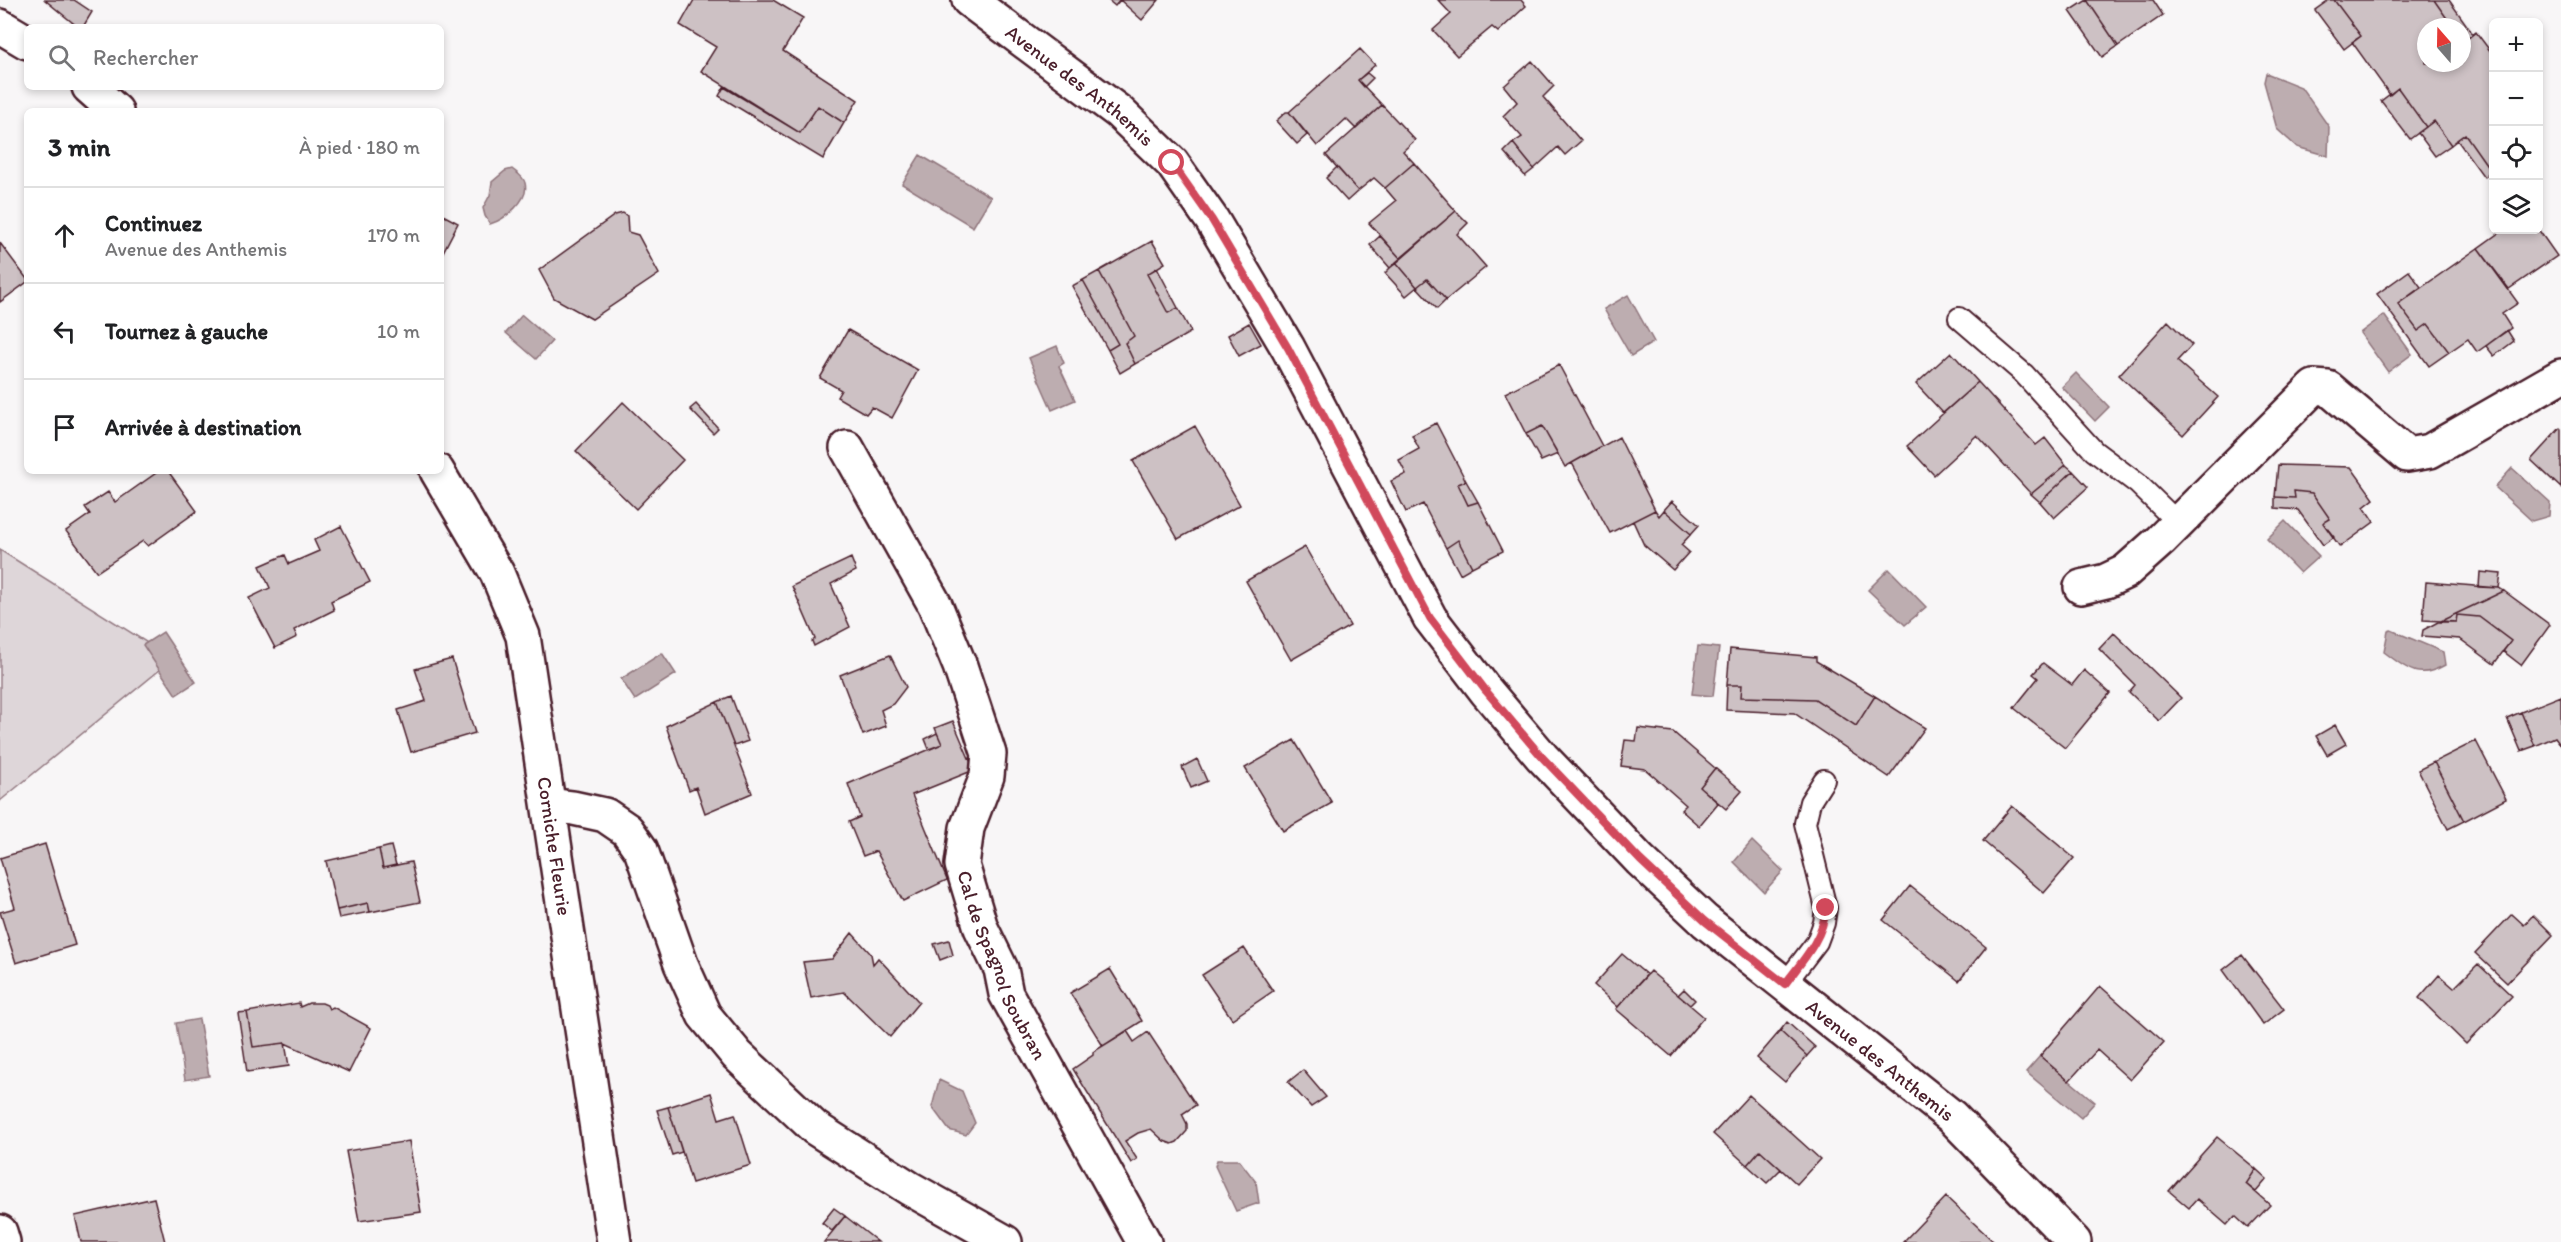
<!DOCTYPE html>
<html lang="fr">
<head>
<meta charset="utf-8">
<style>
	:root { --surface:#fff; --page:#f6f6f6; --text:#202124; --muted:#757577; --line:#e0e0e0 }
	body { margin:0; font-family:Itim,sans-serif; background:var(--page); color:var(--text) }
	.controls { position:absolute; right:18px; top:18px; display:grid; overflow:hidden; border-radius:9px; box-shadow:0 3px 9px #0003 }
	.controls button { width:54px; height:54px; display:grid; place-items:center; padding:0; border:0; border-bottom:2px solid var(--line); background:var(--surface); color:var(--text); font:30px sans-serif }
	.compass { position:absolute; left:2417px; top:18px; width:54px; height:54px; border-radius:50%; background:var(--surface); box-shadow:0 3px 9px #0003; rotate:340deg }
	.stop { position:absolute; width:18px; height:18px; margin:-14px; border:4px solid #d1495b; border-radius:50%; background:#fff }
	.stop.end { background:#d1495b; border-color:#fff; box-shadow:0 2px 6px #0008 }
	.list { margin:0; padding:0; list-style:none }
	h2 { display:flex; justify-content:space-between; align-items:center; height:78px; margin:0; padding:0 24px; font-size:26px }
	h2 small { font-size:20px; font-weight:400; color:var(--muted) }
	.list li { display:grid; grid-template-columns:39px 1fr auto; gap:18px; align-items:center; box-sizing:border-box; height:96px; padding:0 24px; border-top:2px solid var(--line) }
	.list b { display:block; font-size:22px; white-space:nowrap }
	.list p { margin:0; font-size:20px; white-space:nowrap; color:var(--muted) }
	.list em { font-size:20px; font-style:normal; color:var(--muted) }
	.icon { flex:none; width:33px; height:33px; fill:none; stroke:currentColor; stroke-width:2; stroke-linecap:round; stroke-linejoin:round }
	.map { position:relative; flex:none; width:2561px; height:1242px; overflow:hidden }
	.search { position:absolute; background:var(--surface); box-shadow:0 3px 9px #0003; left:24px; top:24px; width:420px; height:66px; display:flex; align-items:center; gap:15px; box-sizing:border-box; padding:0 21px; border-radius:9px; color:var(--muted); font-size:22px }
	.panel { position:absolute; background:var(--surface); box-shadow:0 3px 9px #0003; left:24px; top:108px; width:420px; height:366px; border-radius:9px }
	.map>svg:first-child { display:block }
</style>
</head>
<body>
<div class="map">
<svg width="2561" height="1242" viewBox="0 0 2561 1242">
	<rect width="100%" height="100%" fill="#f8f6f7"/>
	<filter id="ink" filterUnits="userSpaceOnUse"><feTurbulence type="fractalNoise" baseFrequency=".0167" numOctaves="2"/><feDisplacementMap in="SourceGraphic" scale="12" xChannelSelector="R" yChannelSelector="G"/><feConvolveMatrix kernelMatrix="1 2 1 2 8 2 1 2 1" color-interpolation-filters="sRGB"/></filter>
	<g filter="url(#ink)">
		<path fill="#ded6d9" stroke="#947a82" stroke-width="1.5" d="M0,550L173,659L0,801Z"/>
		<path fill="#bdadb0" stroke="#8f747b" stroke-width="1.5" d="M2266,73L2301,87L2329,127L2328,156L2297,147L2277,129L2264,82Z
			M920,155L991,197L973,227L902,184Z
			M512,169C517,173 524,177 525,183C530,200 504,220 490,224L485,216L483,208L490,195L492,182L505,171Z
			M1628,295L1654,342L1631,356L1604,309Z
			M522,315L552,341L536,359L506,333Z
			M2384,315L2412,354L2388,372L2360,333Z
			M1057,346L1064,363L1059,366L1075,400L1052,410L1029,358Z
			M2076,373L2109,407L2095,421L2062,387Z
			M2512,468L2550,502L2549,516L2532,521L2495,487Z
			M2285,521L2319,556L2300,573L2267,539Z
			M1889,569L1926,607L1905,625L1868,590Z
			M2391,630L2443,652L2445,665C2417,681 2406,668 2384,652L2388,631Z
			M163,632L196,682L176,695L143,645Z
			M1698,646L1719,648L1713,696L1692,694Z
			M662,653L676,674L635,700L621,679Z
			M1752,841L1783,871L1764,892L1734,862Z
			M199,1019L209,1076L185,1080L176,1023Z
			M2040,1056L2095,1102L2081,1118L2026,1072Z
			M939,1080L962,1091L975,1123L966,1135L949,1130L932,1107Z
			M1217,1160H1239L1256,1182L1259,1203L1236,1211L1215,1166Z"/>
		<path fill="#cdc1c4" stroke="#4a1f2b" stroke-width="1.5" d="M45,0H74L92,12L83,27H78Z
			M694,0H773L803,18L783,51L858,100L844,123L818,106L800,133L701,71L716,47L680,25Z
			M1108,0H1159L1142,20L1120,0L1115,6Z
			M1438,0H1521L1526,6L1498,32L1492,27L1457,56L1433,30L1451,14Z
			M2087,0L2118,46L2102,57L2070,11Z
			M2087,0H2153L2163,15L2118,46Z
			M2329,0H2334L2361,36L2344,49L2315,10Z
			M2334,0H2434L2453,27H2426V63H2462V40L2463,42L2476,32L2494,56V170L2491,171L2465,134L2451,145L2434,121L2426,127L2398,88L2390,95L2352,42L2361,36Z
			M2434,0H2449L2473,34L2463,42L2462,27H2453Z
			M1360,49L1375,65L1358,80L1382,105L1356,129L1346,119L1317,146L1289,112Z
			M1532,61L1554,86L1543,97L1581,141L1565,155L1558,147L1534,169L1513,143L1522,137L1503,116L1517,102L1504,86Z
			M1367,73L1373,78L1364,87L1358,80Z
			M724,87L800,133L818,106L844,123L823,159L719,96Z
			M2398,88L2426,127L2410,139L2381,101Z
			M1382,105L1415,140L1403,151L1414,163L1385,188L1374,178L1358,191L1326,155Z
			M1286,112H1289L1307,135L1297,144L1276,121Z
			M2434,121L2451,145L2435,156L2418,133Z
			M2465,134L2491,171L2484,177L2457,140Z
			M1513,143L1534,169L1525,176L1504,152Z
			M1414,163L1456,211L1401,259L1369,223L1396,201L1385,188Z
			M1337,167L1358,191L1347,201L1326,178Z
			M1456,211L1468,223L1457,234L1486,267L1446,300L1427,279L1417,287L1396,262Z
			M623,213L627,216L628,232L638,235L659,274L592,319L554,298L539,270L615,215Z
			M441,214L458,223L442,254H441Z
			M2538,229L2557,256L2509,289L2478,248L2503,230Z
			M1380,236L1401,259L1390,268L1370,245Z
			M1152,241L1165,263L1147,274L1168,313L1178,308L1191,332L1135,364L1125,343L1134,336L1099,271Z
			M0,243L27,279V282L0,302Z
			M2478,248L2518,303L2502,314L2511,328L2477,352L2468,339L2449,352L2428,324L2418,331L2398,304Z
			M1396,262L1417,287L1406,296L1385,273Z
			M1157,268L1178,308L1168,313L1147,274Z
			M1099,271L1134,336L1125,343L1135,364L1120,373L1108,350L1118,344L1083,280Z
			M2409,271L2421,287L2398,304L2418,331L2428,324L2449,352L2429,366L2377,294Z
			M1427,279L1446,300L1437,309L1417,287Z
			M1083,280L1118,344L1108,350L1072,286Z
			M2168,321L2192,345L2177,361L2218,397L2183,435L2119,375Z
			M1249,323L1261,344L1239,356L1228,335Z
			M848,330L918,370L892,418L872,407L866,414L837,397L841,390L820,378Z
			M2507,330L2514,341L2494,356L2486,346Z
			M1951,352L1978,382L1943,413L1916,384Z
			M1559,365L1602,446L1565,467L1542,426L1526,434L1505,393Z
			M1978,382L2036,445L2045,438L2066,465L2031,494L1977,435L1934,475L1907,446Z
			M623,402L683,460L636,509L576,451Z
			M696,404L718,428L713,433L690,409Z
			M1436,423L1466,481L1458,484L1468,505L1478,502L1503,551L1472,567L1458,540L1446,548L1423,504L1406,512L1391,481L1406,474L1399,460L1419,449L1412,435Z
			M1195,426L1240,505L1178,539L1133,461Z
			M1542,426L1558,454L1541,461L1526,434Z
			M2560,428L2561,429V488L2531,460Z
			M1619,437L1655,510L1610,533L1572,463Z
			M2066,465L2073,471L2040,502L2031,494Z
			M2278,465L2351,467L2374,499L2364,507L2374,522L2340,547L2323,523L2330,519L2312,493L2294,491L2295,498L2275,497Z
			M159,471H168L197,511L148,546L143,541L97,572L66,531L90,514L85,507L108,492L115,502Z
			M2073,471L2088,487L2054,518L2040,502Z
			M1466,481L1478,502L1468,505L1458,484Z
			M2294,491L2312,493L2330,519L2323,523L2334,537L2323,545L2298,510L2275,508V497L2295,498Z
			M1672,501L1699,525L1691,534L1664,510Z
			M1655,510L1659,516L1664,510L1691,534L1681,545L1689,552L1673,570L1644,545L1633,521Z
			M341,526L370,582L331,601L334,610L294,630L297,637L275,648L249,598L270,588L260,566L285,555L289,564L319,551L314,540Z
			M1458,540L1472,567L1460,574L1446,548Z
			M1305,547L1350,626L1291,660L1246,581Z
			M851,558L856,571L831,584L850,627L814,646L812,641L815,639L792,586Z
			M2480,572L2501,574L2499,588L2479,587Z
			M2426,582L2499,588L2504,591L2441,621L2423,620Z
			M2504,591L2550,625L2521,665L2503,651L2511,641L2479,617L2457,615L2456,622L2441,621Z
			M2457,615L2479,617L2511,641L2494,664L2460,639L2422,636L2423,630L2438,622H2456Z
			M2114,633L2181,698L2159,721L2129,692L2135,685L2099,649Z
			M1730,649L1816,657V661L1875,696L1856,726L1815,699L1741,697L1742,685H1727Z
			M890,655L906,687L893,704L881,710L886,726L863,735L840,675Z
			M452,659L475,733L411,752L398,710L426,701L415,669Z
			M2043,663L2072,685L2084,670L2110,693L2065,748L2014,708L2038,678L2033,674Z
			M1727,685H1742L1741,697L1815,699L1856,726L1875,696L1925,728L1889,777L1794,713L1726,710Z
			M731,696L748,741L734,746L717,702Z
			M2561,696V745L2555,737L2535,746L2521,712Z
			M717,702L752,793L705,813L696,787L689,790L666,726Z
			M2521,712L2535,746L2521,751L2507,718Z
			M953,721L974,770L912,795L947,880L903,901L876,851L863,856L849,822L860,817L848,784L942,744L935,728Z
			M2335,725L2346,744L2327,755L2316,736Z
			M1638,728L1673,732L1715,768L1700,787L1718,803L1699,826L1681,810L1686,805L1645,769L1621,766L1625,740L1636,741Z
			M937,733L942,744L929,749L925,739Z
			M1294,740L1332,803L1283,831L1245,768Z
			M2476,741L2506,799L2464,821L2434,762Z
			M1197,759L1207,781L1191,788L1182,767Z
			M2434,762L2464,821L2448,829L2418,770Z
			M1715,768L1742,791L1726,809L1700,787Z
			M2012,806L2074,858L2044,893L1983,841Z
			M45,844L75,945L16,963L0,912L15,908L0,858Z
			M391,846L396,865L383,868L379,849Z
			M379,849L383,868L411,862L420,902L370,912L368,903L337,910L326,861Z
			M1910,886L1986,947L1959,981L1883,920Z
			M368,903L370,912L339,918L337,910Z
			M2512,914L2524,925L2533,915L2553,935L2507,983L2475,953Z
			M852,933L871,954L873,964L878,958L919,1002L890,1037L844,992L811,998L803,962L832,959Z
			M949,940L953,955L940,960L934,944Z
			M1244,948L1273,991L1232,1019L1202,975Z
			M1622,954L1647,975L1618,1007L1594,985Z
			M2242,955L2284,1009L2263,1025L2223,970Z
			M2478,964L2512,996L2466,1044L2419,998L2439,975L2454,988Z
			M1110,969L1142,1021L1103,1046L1070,993Z
			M1650,971L1704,1017L1671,1056L1616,1009Z
			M2100,986L2164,1042L2130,1080L2097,1050L2069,1081L2040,1056Z
			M1684,989L1695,1000L1690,1005L1678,995Z
			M299,1003L300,1007L309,1003H322L327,1005L329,1009L333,1007L371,1028L349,1072L285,1043L253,1047L247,1012Z
			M247,1012L253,1047L285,1043L289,1066L247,1072L238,1013Z
			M1787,1022L1815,1047L1807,1056L1780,1031Z
			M1127,1031L1134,1042L1148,1032L1196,1105L1182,1114L1187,1124V1131L1177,1142L1172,1144L1164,1141L1151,1129L1138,1133L1125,1141L1137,1159L1131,1163L1073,1069L1093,1055V1052Z
			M1780,1031L1807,1056L1785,1082L1757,1058Z
			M1303,1070L1326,1097L1311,1107L1288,1082Z
			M711,1093L719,1119L735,1114L751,1165L692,1183L668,1107Z
			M1749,1095L1820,1159L1797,1184L1760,1150L1747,1165L1713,1134Z
			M668,1107L682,1152L672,1155L657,1110Z
			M2217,1137L2256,1169L2246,1184L2270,1205L2248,1228L2235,1216L2227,1225L2197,1199L2189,1208L2169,1191Z
			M409,1141L421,1212L359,1221L346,1151Z
			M1760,1150L1781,1169L1767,1183L1747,1165Z
			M2256,1169L2267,1179L2256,1192L2246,1184Z
			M1946,1197L1994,1242H1903Z
			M154,1198L165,1242H81L75,1216Z
			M834,1208L845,1216L832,1231L822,1223Z
			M845,1216L878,1242H824Z"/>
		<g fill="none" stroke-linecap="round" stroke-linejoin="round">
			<g stroke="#4a1f2b" stroke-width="24">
				<path id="service" d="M1959,318L2024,374L2094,451L2138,484L2178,523
					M1785,984L1817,942L1824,923L1826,908L1805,823L1810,802L1824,780"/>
			</g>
			<g stroke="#4a1f2b" stroke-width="38">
				<g id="minor">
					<path id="s1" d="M969,0L1119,112L1172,163L1212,220L1288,348L1430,618L1486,691L1542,757L1640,860L1705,921L1952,1117L2074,1242"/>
					<path id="s2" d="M847,448L935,605L960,666L989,754L987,776L967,828L962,865L981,928L1001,969L1006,994L1144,1242"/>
					<path d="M2081,587L2106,581L2125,572L2161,540L2314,387L2328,388L2407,455L2430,451L2561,376"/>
					<path d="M549,805L573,808L605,815L627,830L641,850L681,964L704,1015L737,1055L815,1128L909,1188L1005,1242"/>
					<path d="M0,1232L3,1242"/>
				</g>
			</g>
			<g stroke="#4a1f2b" stroke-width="38">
				<g id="secondary">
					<path d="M0,26L27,42"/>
					<path d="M89,87L116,111"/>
					<path id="s3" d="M437,471L497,573L523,636L614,1242"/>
				</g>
			</g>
			<use href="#service" stroke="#fff" stroke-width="20"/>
			<use href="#minor" stroke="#fff" stroke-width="33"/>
			<use href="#secondary" stroke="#fff" stroke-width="33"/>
		</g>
	</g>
	<g fill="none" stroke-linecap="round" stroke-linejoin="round" filter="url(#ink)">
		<path stroke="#d1495b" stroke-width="8" d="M1172,163L1212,220L1288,348L1430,618L1486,691L1542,757L1640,860L1705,921L1785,984C1803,960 1823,939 1826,908"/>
	</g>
	<g text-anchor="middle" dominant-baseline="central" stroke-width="5" stroke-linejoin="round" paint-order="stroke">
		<g font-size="20" fill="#4a1f2b" stroke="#fff">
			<text stroke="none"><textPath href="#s1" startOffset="140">Avenue des Anthemis</textPath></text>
			<text stroke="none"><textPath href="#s3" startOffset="399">Corniche Fleurie</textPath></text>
			<text stroke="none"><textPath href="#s2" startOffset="562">Cal de Spagnol Soubran</textPath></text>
			<text stroke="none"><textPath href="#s1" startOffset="1418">Avenue des Anthemis</textPath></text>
		</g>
	</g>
</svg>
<div class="controls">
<button>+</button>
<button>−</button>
<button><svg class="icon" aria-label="locate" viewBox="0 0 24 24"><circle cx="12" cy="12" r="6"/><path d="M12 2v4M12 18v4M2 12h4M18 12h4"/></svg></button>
<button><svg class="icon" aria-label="layers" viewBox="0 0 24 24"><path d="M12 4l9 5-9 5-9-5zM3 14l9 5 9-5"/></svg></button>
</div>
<svg class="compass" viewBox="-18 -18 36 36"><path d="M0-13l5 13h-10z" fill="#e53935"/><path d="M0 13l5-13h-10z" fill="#757577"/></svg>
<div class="stop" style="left:1172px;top:163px"></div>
<div class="stop end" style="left:1826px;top:908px"></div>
<div class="search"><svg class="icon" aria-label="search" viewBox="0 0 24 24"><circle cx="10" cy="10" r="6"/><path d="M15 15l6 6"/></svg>Rechercher</div>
<section class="panel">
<h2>3 min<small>À pied · 180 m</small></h2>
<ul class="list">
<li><svg class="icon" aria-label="ahead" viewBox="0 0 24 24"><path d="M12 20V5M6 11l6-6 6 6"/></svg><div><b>Continuez</b><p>Avenue des Anthemis</p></div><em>170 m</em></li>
<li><svg class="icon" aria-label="left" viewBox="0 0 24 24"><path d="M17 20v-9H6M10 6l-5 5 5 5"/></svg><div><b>Tournez à gauche</b></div><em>10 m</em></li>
<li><svg class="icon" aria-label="arrive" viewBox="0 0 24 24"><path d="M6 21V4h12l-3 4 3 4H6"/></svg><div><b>Arrivée à destination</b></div></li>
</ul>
</section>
</div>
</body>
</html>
